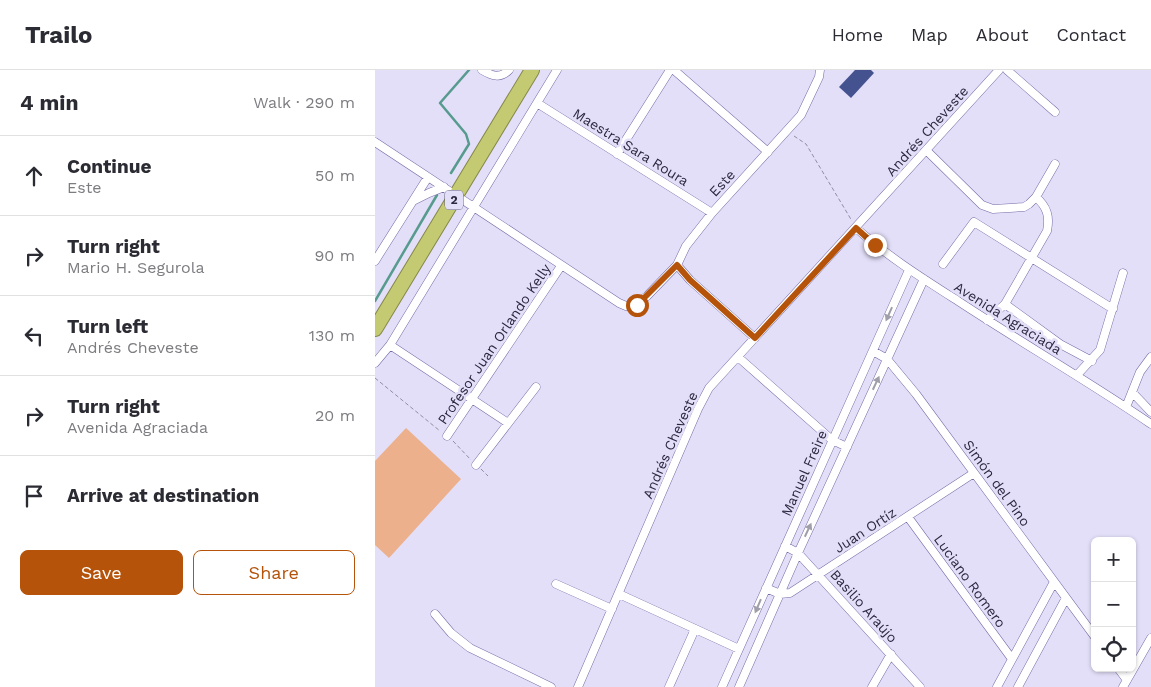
<!DOCTYPE html>
<html lang="en">
<head>
<meta charset="utf-8">
<style>
	:root { --surface:#fff; --page:#f2f2f3; --text:#2b2b33; --muted:#7c7c81; --line:#e1e1e2; --accent:#b45309 }
	body { margin:0; font-family:"Work Sans",sans-serif; background:var(--page); color:var(--text) }
	.controls { position:absolute; right:15px; bottom:15px; display:grid; overflow:hidden; border-radius:8px; box-shadow:0 1px 4px #0004 }
	.controls button { width:45px; height:45px; display:grid; place-items:center; padding:0; border:0; border-bottom:1px solid var(--line); background:var(--surface); color:var(--text); font:25px sans-serif }
	.stop { position:absolute; width:15px; height:15px; margin:-11px; border:4px solid #b45309; border-radius:50%; background:#fff }
	.stop.end { background:#b45309; border-color:#fff; box-shadow:0 1px 5px #0008 }
	.list { margin:0; padding:0; list-style:none }
	h2 { display:flex; justify-content:space-between; align-items:center; height:65px; margin:0; padding:0 20px; font-size:21px }
	h2 small { font-size:16px; font-weight:400; color:var(--muted) }
	.list li { display:grid; grid-template-columns:32px 1fr auto; gap:15px; align-items:center; box-sizing:border-box; height:80px; padding:0 20px; border-top:1px solid var(--line) }
	.list b { display:block; font-size:19px; white-space:nowrap }
	.list p { margin:0; font-size:16px; white-space:nowrap; color:var(--muted) }
	.list em { font-size:16px; font-style:normal; color:var(--muted) }
	.actions { display:flex; gap:10px; padding:15px 20px }
	.actions a { flex:1; padding:11px 0; border:1px solid var(--accent); border-radius:8px; text-align:center; font-size:18px; color:var(--accent) }
	.actions .main { background:var(--accent); color:#fff }
	.icon { flex:none; width:28px; height:28px; fill:none; stroke:currentColor; stroke-width:2; stroke-linecap:round; stroke-linejoin:round }
	.map { position:relative; flex:none; width:776px; height:617px; overflow:hidden }
	header { display:flex; align-items:center; gap:30px; box-sizing:border-box; height:70px; padding:0 25px; background:var(--surface); border-bottom:1px solid var(--line) }
	header strong { font-size:24px }
	nav { display:flex; gap:28px; margin-inline-start:auto; font-size:18px }
	main { display:flex }
	aside { flex:1; background:var(--surface) }
	.map>svg:first-child { display:block }
</style>
</head>
<body>
<header>
<strong>Trailo</strong>
<nav><a>Home</a><a>Map</a><a>About</a><a>Contact</a></nav>
</header>
<main>
<aside>
<h2>4 min<small>Walk · 290 m</small></h2>
<ul class="list">
<li><svg class="icon" aria-label="ahead" viewBox="0 0 24 24"><path d="M12 20V5M6 11l6-6 6 6"/></svg><div><b>Continue</b><p>Este</p></div><em>50 m</em></li>
<li><svg class="icon" aria-label="right" viewBox="0 0 24 24"><path d="M7 20v-9h11M14 6l5 5-5 5"/></svg><div><b>Turn right</b><p>Mario H. Segurola</p></div><em>90 m</em></li>
<li><svg class="icon" aria-label="left" viewBox="0 0 24 24"><path d="M17 20v-9H6M10 6l-5 5 5 5"/></svg><div><b>Turn left</b><p>Andrés Cheveste</p></div><em>130 m</em></li>
<li><svg class="icon" aria-label="right" viewBox="0 0 24 24"><path d="M7 20v-9h11M14 6l5 5-5 5"/></svg><div><b>Turn right</b><p>Avenida Agraciada</p></div><em>20 m</em></li>
<li><svg class="icon" aria-label="arrive" viewBox="0 0 24 24"><path d="M6 21V4h12l-3 4 3 4H6"/></svg><div><b>Arrive at destination</b></div></li>
</ul>
<div class="actions"><a class="main">Save</a><a>Share</a></div>
</aside>
<div class="map">
<svg width="776" height="617" viewBox="0 0 776 617">
	<rect width="100%" height="100%" fill="#e3dff9"/>
	<path fill="#ecb08c" d="M31,358L86,409L14,488L0,475V391Z"/>
	<g fill="none" stroke-linecap="round" stroke-linejoin="round">
		<path stroke="#579b8e" stroke-width="2.5" d="M76,103L94,74L91,64L65,33L94,0
			M0,231L62,125"/>
	</g>
	<path fill="#445290" d="M480,0H496L499,3L476,28L464,17Z"/>
	<g fill="none" stroke-linecap="round" stroke-linejoin="round">
		<g stroke="#776ba5" stroke-width="9">
			<path id="minor" d="M107,0C117,6 125,9 134,0
				M299,0L393,82
				M632,0L680,42
				M162,33L337,143
				M0,72L244,233L251,236L258,237L272,226L302,195L311,176L337,143L426,45L444,7L445,0
				M551,80L607,135L618,139L649,137L654,134L661,127L680,94
				M242,84L295,0
				M38,131L54,123L69,117
				M481,158C512,186 547,208 583,231C647,273 713,311 776,354
				M0,191L53,107
				M568,194L599,152L738,239
				M302,195L315,210L380,268
				M630,234L685,274L717,291
				M612,250L630,234L672,161C675,146 672,137 661,127
				M15,275L133,353
				M498,281L512,289L541,324L720,567
				M363,287L457,370L472,377
				M0,293L15,275L182,0
				M702,305L725,280L748,203
				M757,322L776,342
				M751,337L765,302L776,287
				M72,366L186,196
				M101,395L161,317
				M533,447L637,589
				M410,476L423,483L545,617
				M181,514L237,539
				M391,518L405,524L415,523L599,403
				M244,524L364,579
				M60,544L76,563L95,578L176,617
				M743,598L752,610
				M203,617L323,339L334,318L624,0
				M294,617L320,559
				M347,617L534,200
				M364,617L423,483L549,209
				M497,617L516,584
				M622,617L679,512
				M643,617L691,528
				M748,617L776,568"/>
		</g>
		<g stroke="#858849" stroke-width="16">
			<path id="trunk" d="M0,259L157,0"/>
		</g>
		<path stroke="#918da6" stroke-width="1" stroke-dasharray="4 2.5" stroke-linecap="butt" d="M419,66L431,74L477,151
			M0,308L65,361
			M78,371L96,390
			M106,399L113,406"/>
		<use href="#minor" stroke="#fff" stroke-width="8"/>
		<use href="#trunk" stroke="#c4ca72" stroke-width="14"/>
	</g>
	<defs><path id="oneway-solid" d="M-6-.8H1V-3.2L6.5 0L1 3.2V.8H-6Z" transform="scale(1.25)"/></defs>
	<g fill="#a09ea9">
		<use href="#oneway-solid" transform="translate(514 244) rotate(114)"/>
		<use href="#oneway-solid" transform="translate(501 313) rotate(-65)"/>
		<use href="#oneway-solid" transform="translate(433 460) rotate(-65)"/>
		<use href="#oneway-solid" transform="translate(383 536) rotate(113)"/>
	</g>
	<g fill="none" stroke-linecap="round" stroke-linejoin="round">
		<path stroke="#b45309" stroke-width="6" d="M262,235L302,195L315,210L380,268L481,158L500,175"/>
	</g>
	<g text-anchor="middle" dominant-baseline="central" stroke-width="5" stroke-linejoin="round" paint-order="stroke">
		<rect fill="#e3dff9" stroke="#635f78" stroke-width="1" x="70" y="120.5" width="18" height="19" rx="4"/>
		<g font-size="12" font-weight="bold" fill="#2c2840">
			<text x="79" y="130">2</text>
		</g>
		<g font-size="14" fill="#2c2840" stroke="#e3dff9">
			<text transform="translate(552 61) rotate(-48)">Andrés Cheveste</text>
			<text transform="translate(256 77) rotate(32)">Maestra Sara Roura</text>
			<text transform="translate(347 113) rotate(-47)">Este</text>
			<text transform="translate(633 248) rotate(32)">Avenida Agraciada</text>
			<text transform="translate(119 274) rotate(-56)">Profesor Juan Orlando Kelly</text>
			<text transform="translate(295 375) rotate(-66)">Andrés Cheveste</text>
			<text transform="translate(429 403) rotate(-66)">Manuel Freire</text>
			<text transform="translate(622 413) rotate(54)">Simón del Pino</text>
			<text transform="translate(490 460) rotate(-33)">Juan Ortíz</text>
			<text transform="translate(595 511) rotate(54)">Luciano Romero</text>
			<text transform="translate(489 536) rotate(48)">Basilio Araújo</text>
		</g>
	</g>
</svg>
<div class="controls">
<button>+</button>
<button>−</button>
<button><svg class="icon" aria-label="locate" viewBox="0 0 24 24"><circle cx="12" cy="12" r="6"/><path d="M12 2v4M12 18v4M2 12h4M18 12h4"/></svg></button>
</div>
<div class="stop" style="left:262px;top:235px"></div>
<div class="stop end" style="left:500px;top:175px"></div>
</div>
</main>
</body>
</html>
